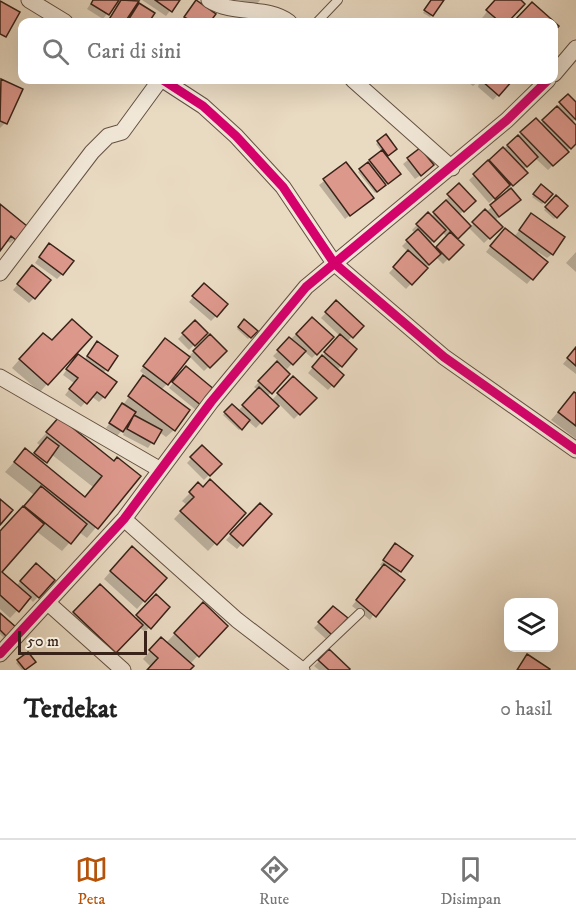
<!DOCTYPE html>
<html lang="id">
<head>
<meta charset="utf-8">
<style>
	:root { --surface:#fff; --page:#f6f6f6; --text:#222; --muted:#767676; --line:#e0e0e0; --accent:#b45309 }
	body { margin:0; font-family:"IM FELL DW Pica",serif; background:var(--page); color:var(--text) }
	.controls { position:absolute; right:18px; bottom:18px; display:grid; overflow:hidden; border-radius:12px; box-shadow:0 6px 24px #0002 }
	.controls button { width:54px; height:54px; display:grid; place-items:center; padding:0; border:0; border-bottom:2px solid var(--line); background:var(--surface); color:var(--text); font:30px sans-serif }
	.scale { position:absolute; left:18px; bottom:15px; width:129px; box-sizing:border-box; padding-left:6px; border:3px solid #392218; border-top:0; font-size:16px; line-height:21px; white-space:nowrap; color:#392218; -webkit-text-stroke:4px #f1e7d7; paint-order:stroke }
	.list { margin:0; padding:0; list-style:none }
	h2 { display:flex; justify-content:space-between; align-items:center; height:78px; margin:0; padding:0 24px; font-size:26px }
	h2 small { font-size:20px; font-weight:400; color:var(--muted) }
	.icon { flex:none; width:33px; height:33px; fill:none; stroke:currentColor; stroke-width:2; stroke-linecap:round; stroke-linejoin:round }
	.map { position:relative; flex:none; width:576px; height:670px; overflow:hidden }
	.search { position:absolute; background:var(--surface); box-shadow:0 6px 24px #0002; left:18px; right:18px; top:18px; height:66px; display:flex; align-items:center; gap:15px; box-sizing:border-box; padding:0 21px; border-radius:12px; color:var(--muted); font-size:22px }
	.sheet { height:168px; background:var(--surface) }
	nav { display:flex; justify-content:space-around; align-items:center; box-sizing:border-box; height:84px; border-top:2px solid var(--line); background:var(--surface); font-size:16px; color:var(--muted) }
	nav a { display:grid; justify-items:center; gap:3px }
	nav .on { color:var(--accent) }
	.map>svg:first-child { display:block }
</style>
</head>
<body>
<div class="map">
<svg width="576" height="670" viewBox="0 0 576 670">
	<rect width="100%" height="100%" fill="#e9dac2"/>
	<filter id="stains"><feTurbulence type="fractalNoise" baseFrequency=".00333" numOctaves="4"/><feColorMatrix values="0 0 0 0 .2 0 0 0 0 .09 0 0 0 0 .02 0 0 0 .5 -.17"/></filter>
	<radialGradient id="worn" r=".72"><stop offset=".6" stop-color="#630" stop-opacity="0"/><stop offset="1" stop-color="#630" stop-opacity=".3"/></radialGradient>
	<path fill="#0003" fill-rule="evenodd" d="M93,0H117L103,19L87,9Z
		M121,0L137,1L123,22H107Z
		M142,0H178L166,16Z
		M232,0H260L254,8Z
		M432,0H442L430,17L423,13Z
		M496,0H519L523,4L506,22H479Z
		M196,2L214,14L209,22H175L179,18L182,20Z
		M532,4L553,22H515Z
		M154,19L161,22H150Z
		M465,80H480L473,86Z
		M480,80H512L493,100L478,87Z
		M1,81L5,123L0,128V82Z
		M568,96L576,104V118L571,123L576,127V142L548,170L535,158L523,170L526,173L509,188L519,199L494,221L501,227L484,243L468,227L456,239L448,259L443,264L436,257L406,289L389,273L408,252L402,246L415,233L412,230L428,214L431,217L459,185L474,201L459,215L470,227L509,191L506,188L489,203L469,180L536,120L540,124ZM442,232L447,237L435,249L430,244Z
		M386,136L393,151L386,156L394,178L375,193L358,172L382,152L376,144Z
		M420,150L428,170L415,179L403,164Z
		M346,164L367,202L345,219L319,185Z
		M542,186L551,194L542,204L532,197Z
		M556,197L566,206L554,219L544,210Z
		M0,206L15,239L10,243L6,240L0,249Z
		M531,215L552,254L547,258L538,252L536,254L546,262L527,284L486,252L500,234L514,237Z
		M44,250L62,274L57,279L35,263Z
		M576,252V272L566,263Z
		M28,272L34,298L29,303L13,290Z
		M199,290L216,316L211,321L189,302Z
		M336,302L362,326L347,342L341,366L337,370L342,375L328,390L308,373L340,336L321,318Z
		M312,319L332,338L312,358L304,351L287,369L273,356Z
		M244,321L256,331L248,339L237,329Z
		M195,322L206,333L189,350L178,339Z
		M210,336L225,351L204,371L189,356Z
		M35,342H51L47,384L40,392L12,368Z
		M160,345L167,384L161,390L174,430L166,437L159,432L148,448L123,435L126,426L117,436L106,428L145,375L140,371Z
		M93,348L106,370L102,374L104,397L99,402L91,396L81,407L65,395L74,383L63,375L73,360H84Z
		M576,348V374L563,364Z
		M277,364L288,374L267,397L271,401L293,378L315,398L294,419L279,404L256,428L248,421L239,430L223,415L232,406L238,411L258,390L254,387Z
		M181,373L213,390L196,410L169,388Z
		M574,394L576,395V439L551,420Z
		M59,419L114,463L139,477L87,538L79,532L62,551L36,531L0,572L16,586L31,570L38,597L33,602L29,598L10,618L0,609V533L34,495L5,472L25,450L33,456L41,446L37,443ZM51,454L93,487L84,498L43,464Z
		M202,447L220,464L204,480L187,463Z
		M198,485L244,513L208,551L174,519L187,505L182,501Z
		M260,505L270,514L237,549L226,540Z
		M391,550L400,571L370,620L352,606L383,567L380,565Z
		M124,556L144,601L137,609L104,579Z
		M100,586L135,619L156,596L168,607L145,632L139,627L108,660L66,621Z
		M203,604L226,626L189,665L151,667L143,659L161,639L166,643Z
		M333,608L345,619L326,639L314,628Z
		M0,615L15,629L5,639L0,634Z
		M329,651L347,670H319L314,666Z
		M28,654L34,661L22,670L16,663Z"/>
	<path fill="#dd988c" stroke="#392218" stroke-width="1.5" d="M93,0H119L109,15L91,4Z
		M121,0L139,1L125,22H110L108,21Z
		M155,0H180L172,12Z
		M196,0L216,14L210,22H193L184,17Z
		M431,0H444L433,16L424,10Z
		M495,0H521L525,4L508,22H500L486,10Z
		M0,1L20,12L6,37L0,34Z
		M532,2L559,26L554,32V22H513Z
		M139,3L155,13L149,22H127Z
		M1,79L23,89L7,124L0,121Z
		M483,80H513L499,96L482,81Z
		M568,94L576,102V120L559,102Z
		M557,106L576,125V144L571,149L542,120Z
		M536,118L569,152L553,166L520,132Z
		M386,134L397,149L388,156L377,141Z
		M518,135L538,157L527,167L507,145Z
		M503,147L528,173L513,186L489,160Z
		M420,148L434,165L421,176L407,158Z
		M382,150L401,174L388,184L369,160Z
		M488,160L510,185L495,199L473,174Z
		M346,162L374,198L350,216L323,179Z
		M368,162L386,185L377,192L359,169Z
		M459,183L476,201L464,212L447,194Z
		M541,184L553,194L545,203L533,194Z
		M511,188L521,200L499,217L490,205Z
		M556,195L568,206L557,218L545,207Z
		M446,200L471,226L458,239L433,212Z
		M0,204L27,226L16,240L11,236L0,251Z
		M485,209L503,227L490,239L472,222Z
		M428,212L446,230L434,242L416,224Z
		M531,213L565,237L553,255L519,230Z
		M505,228L548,262L533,280L490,246Z
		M418,229L441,254L429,265L406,240Z
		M450,232L464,245L449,260L436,247Z
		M49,243L74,261L63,275L39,257Z
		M408,250L428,268L412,285L393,267Z
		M32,265L51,280L35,299L17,284Z
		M204,283L228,304L217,317L192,296Z
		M336,300L364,326L353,338L325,312Z
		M312,317L334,337L317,355L296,334Z
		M72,319L92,337L48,385L19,359L43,333L52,340Z
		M244,319L258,331L251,338L238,327Z
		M195,320L208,333L195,346L182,333Z
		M210,334L227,351L210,368L193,351Z
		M340,334L357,349L342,367L324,352Z
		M289,337L306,351L293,365L277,350Z
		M165,338L190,357L168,385L143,366Z
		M97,341L118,356L108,371L87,356Z
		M576,347V366L567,358Z
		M78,354L117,382L105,398L97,392L87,404L69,389L78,378L66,369Z
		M322,355L344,375L334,387L312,367Z
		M277,361L290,374L272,394L258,381Z
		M186,366L215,390L202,406L172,382Z
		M143,375L190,410L175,431L128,396Z
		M293,376L317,398L300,415L277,393Z
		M259,387L279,406L262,424L242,405Z
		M574,392L576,393V426L558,412Z
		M122,403L136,412L123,432L109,423Z
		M232,404L250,420L242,430L224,412Z
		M134,415L162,430L154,444L127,429Z
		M59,417L114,461L117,457L141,476L98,529L14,462L25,448L85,497L102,476L46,432Z
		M47,437L59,446L47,463L34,453Z
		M202,445L222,464L210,476L190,457Z
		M210,479L246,513L217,545L180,511L194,497L189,492L198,482L203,487Z
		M41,486L87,524L71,544L24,506Z
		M0,499L13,510L0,525Z
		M260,503L272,514L243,546L230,534Z
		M23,506L44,524L2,572L31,597L19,612L0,595V531Z
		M395,543L413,556L401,572L383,560Z
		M132,546L167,578L145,602L110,571Z
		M36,563L55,580L39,598L20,581Z
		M384,564L405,580L376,617L356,600Z
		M100,584L143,625L116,653L73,612Z
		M156,594L170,607L151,629L136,615Z
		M203,602L228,626L199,657L174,633Z
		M333,606L348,618L332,635L318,622Z
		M0,613L17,628L8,638L0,630Z
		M161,637L194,666L190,670H147L158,658L149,650Z
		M329,649L350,669L349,670H329L318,660Z
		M28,652L36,662L25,670L17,660Z
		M527,654L550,669L549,670H517Z"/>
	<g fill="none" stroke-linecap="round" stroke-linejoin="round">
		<g stroke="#655042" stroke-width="10">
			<path id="lane" d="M317,22L338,0
				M301,669L360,613"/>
		</g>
		<g stroke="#655042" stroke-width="17">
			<path id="street" d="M29,0L65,22
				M209,0C235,16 266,5 289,22
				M554,74L576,48
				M163,80L203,106L236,136L283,187L334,263L444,357L576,450
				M353,80L452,168
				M0,273L92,152L108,136L122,132L160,80
				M0,377L159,469
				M124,519L237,620L302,670
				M48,603L123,670
				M0,654L124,519L211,402L306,287L507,120L548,80"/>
		</g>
		<use href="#lane" stroke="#f1e7d7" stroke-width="8"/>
		<use href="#street" stroke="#f1e7d7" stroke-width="15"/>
		<g stroke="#f1e7d7" stroke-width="13">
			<path id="cycleway" d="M163,80L203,106L236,136L283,187L334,263L444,357L576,450
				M0,654L124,519L211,402L306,287L507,120L548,80"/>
		</g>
		<use href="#cycleway" stroke="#d6006c" stroke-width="9"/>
	</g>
	<rect width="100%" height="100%" filter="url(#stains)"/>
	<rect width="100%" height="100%" fill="url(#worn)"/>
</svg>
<div class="controls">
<button><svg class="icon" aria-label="layers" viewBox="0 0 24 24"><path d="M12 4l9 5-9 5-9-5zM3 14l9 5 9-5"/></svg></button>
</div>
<div class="scale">50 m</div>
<div class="search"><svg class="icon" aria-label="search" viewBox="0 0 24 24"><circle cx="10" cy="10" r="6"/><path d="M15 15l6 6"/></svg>Cari di sini</div>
</div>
<section class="sheet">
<h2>Terdekat<small>0 hasil</small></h2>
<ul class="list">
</ul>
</section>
<nav>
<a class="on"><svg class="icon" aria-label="map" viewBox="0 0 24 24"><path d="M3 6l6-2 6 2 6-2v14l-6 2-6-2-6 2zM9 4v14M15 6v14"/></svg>Peta</a>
<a><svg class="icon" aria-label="directions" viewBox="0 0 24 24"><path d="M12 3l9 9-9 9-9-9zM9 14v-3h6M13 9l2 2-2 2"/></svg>Rute</a>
<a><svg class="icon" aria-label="saved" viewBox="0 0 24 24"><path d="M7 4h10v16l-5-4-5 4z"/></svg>Disimpan</a>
</nav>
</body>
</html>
